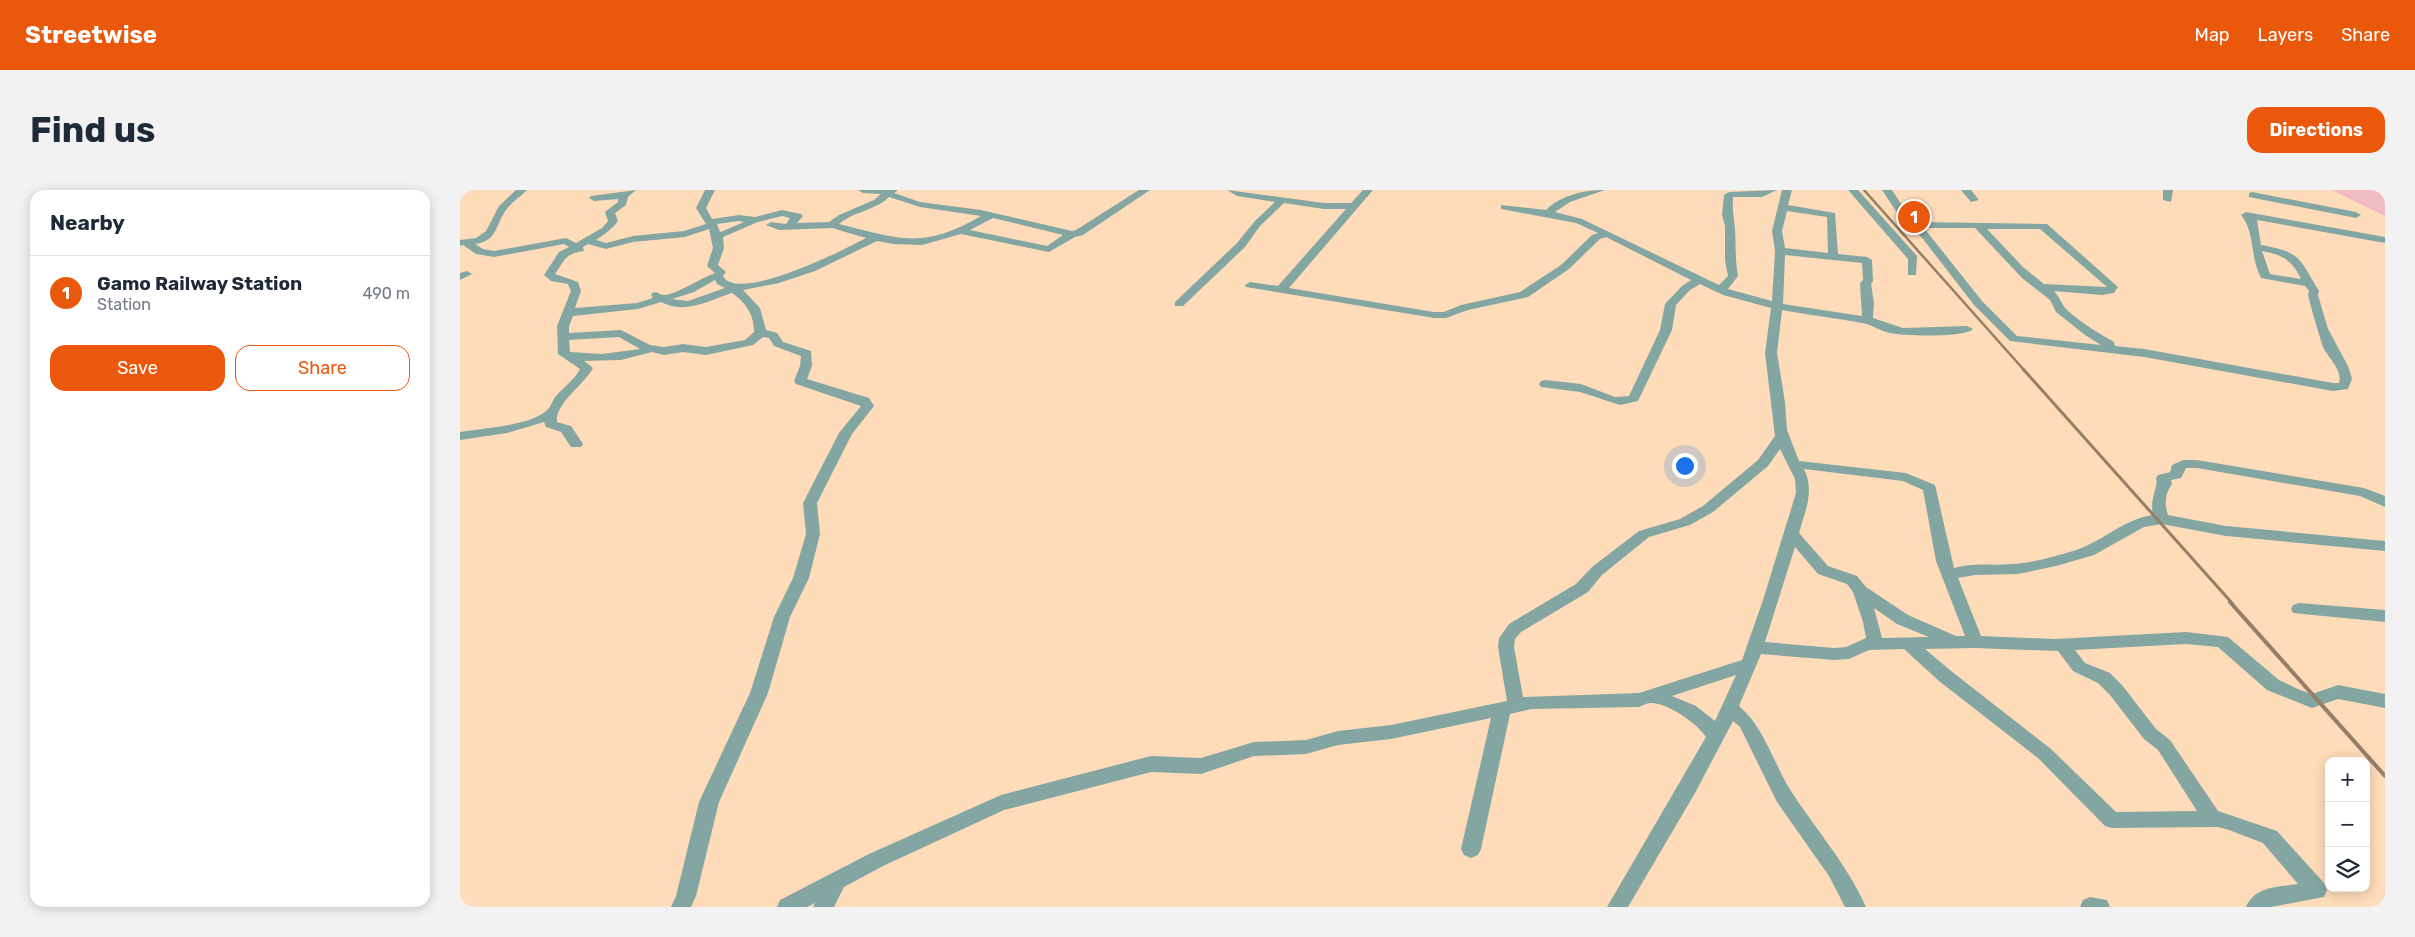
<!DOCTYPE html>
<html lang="en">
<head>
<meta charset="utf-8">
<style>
	:root { --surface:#fff; --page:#f2f2f3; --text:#1f2937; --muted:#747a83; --line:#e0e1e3; --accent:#ea580c }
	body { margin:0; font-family:Rubik,sans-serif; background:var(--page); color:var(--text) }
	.controls { position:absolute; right:15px; bottom:15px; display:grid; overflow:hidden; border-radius:10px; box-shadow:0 2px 12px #0003 }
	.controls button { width:45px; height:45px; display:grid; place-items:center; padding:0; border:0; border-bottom:1px solid var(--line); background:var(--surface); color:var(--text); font:25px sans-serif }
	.you { position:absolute; left:1224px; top:275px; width:18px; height:18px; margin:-12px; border:4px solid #fff; border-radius:50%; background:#1a73e8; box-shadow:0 0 0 8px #1a73e833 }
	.badge { display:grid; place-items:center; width:32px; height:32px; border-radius:50%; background:var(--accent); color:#fff; font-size:16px; font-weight:700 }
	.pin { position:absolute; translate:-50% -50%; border:2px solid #fff; box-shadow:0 1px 5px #0006 }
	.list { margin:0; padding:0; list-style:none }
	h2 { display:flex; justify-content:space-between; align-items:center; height:65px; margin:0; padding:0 20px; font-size:21px }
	h2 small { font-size:16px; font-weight:400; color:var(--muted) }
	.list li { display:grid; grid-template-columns:32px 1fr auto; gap:15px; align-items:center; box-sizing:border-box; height:75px; padding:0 20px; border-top:1px solid var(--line) }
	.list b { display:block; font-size:19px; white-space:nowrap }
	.list p { margin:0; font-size:16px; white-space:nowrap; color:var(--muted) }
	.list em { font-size:16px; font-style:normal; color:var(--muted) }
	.actions { display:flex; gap:10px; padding:15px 20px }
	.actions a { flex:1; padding:11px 0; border:1px solid var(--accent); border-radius:15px; text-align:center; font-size:18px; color:var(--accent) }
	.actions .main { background:var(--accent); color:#fff }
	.icon { flex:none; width:28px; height:28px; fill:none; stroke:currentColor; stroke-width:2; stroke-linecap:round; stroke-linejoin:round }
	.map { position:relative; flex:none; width:1925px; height:717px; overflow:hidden; border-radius:15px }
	header { display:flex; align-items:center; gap:30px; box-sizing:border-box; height:70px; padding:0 25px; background:var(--accent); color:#fff }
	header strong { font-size:24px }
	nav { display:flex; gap:28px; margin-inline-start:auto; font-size:18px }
	.intro { display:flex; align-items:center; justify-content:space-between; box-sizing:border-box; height:120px; padding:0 30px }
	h1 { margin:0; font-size:35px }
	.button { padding:12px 22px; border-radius:15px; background:var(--accent); color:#fff; font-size:18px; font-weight:700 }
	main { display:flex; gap:30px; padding:0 30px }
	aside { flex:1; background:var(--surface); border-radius:15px; box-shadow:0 2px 12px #0003 }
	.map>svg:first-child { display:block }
</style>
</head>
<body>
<header>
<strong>Streetwise</strong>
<nav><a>Map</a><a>Layers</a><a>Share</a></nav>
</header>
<div class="intro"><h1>Find us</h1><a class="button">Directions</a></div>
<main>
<aside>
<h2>Nearby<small></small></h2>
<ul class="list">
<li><span class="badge">1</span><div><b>Gamo Railway Station</b><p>Station</p></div><em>490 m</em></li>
</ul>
<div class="actions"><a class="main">Save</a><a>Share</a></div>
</aside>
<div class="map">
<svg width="1925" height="717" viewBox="0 0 1925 717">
	<rect width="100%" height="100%" fill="#fedcb9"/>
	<path fill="#f1bbc3" d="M1871,0H1925V26Z"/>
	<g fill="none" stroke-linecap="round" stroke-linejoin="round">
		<path fill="#84a6a3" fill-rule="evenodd" d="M56,0H67C60,7 52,12 46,20C35,35 38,51 15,54L23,59L34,61L106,48L116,53L142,38L148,31L145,22L158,12V9L134,11L129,8L131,6L176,0L168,7L166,15L155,23L158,31C151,40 145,44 136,50L146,53L173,46L224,41L246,34L236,18L245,0H255L246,18L252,29L279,25L295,27L322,20L341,24L343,26L337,33L369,32L379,25L414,10L421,4L403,3L398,0H438L434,3L460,12L521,20L612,41L616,40L679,0H690L623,45L615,47L589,62L501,44L462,55L433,54L417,51L355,81L319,93L283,100L300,118L306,140L317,143L323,152L351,161L352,176L347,189L409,208L414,216L392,244L357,313L360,344L349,388L330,427L308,503L259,612L236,706L231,717H211L216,706L239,612L290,503L314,427L333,388L346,344L343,313L379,243L401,216L336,194L334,191L340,176L341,166L314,156L309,148L303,147L293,155L246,165L223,162L204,165L192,162L161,170L124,171L133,178C124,195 95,213 97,232L111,236L123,254L121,257H111L101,242L86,237L84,232L47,243L0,250V242C23,238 74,236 89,218C92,214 93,209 97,205C105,196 114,190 120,179L98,164L97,136L111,101L108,94L91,91L84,85L99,62L109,57L104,54L34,67L16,64L3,55L0,56V50L16,48L26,41L39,16ZM429,7L460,17L521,26C462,60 440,49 379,34C394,21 415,21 429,7ZM322,26L330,28L326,34L311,32L306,35L319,40L372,38L406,48C386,59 277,114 263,86L266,82L258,75L264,58L263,47L298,32ZM533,28L603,45L587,56L510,40ZM279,31L284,32L263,41L260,42L257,34ZM249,39L253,58L247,76L255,83C243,87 214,106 203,105C198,104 198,101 192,103L191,105L193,108L177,113L115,118L121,101L118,92L95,84C106,68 105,64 124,61L123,57L128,54L146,59L173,52L225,47ZM255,90L257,94L265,98L228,111L212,109L234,102ZM272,103C286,113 294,124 294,142L285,150L246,157L223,154L204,157L190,155L161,140L109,143V136L113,126L178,119L201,112C225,125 250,110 272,103ZM159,147L180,159L142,164L110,162L109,150Z
			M767,0L864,13H891L903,0H913L829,98L974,122H984L1001,115L1060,102L1101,75L1132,45L1138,43L1116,33L1041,19V15L1086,20C1101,5 1124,0 1145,0L1110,12L1095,22L1122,29L1259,95L1268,86L1265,71V36L1262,25L1264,5L1269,2L1317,0L1302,7H1273C1272,19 1274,28 1275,39C1276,55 1275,70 1278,86L1268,99L1312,111L1315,61L1312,41L1322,0H1332L1328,15L1375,23L1378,64L1407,67L1412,70L1413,91L1411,94L1414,113L1413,128L1443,138L1507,136L1513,139C1504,148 1444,146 1430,143C1420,141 1411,134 1402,133C1375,128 1349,125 1322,120L1317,163L1325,212L1327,240L1339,271L1446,283L1475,295L1494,378C1513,372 1532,376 1552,374C1572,373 1593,367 1613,361C1641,353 1663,329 1693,325C1689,308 1699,297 1696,288L1698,285L1710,282L1712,275L1723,270H1737L1904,298L1925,306V317L1900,306L1737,278H1726L1721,288L1711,290L1712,294C1705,304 1704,313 1708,325L1766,336L1925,351V361L1766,346L1702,334L1684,337L1634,365L1596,376L1558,384L1515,385L1498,388L1521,446L1595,449L1726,442L1768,447L1819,490L1840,500L1852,504L1878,495L1925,504V518L1878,509L1852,518L1807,500L1758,457L1726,454L1615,460L1625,473L1650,483L1662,495L1696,539L1710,550L1758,621L1817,641L1864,693L1867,700L1864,707L1811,717H1786C1795,696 1818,697 1838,694L1803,653L1769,640L1758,637L1652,638L1645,636L1579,569L1479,491L1444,459L1409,460L1389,469L1374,470L1301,464L1279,516C1305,538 1313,573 1331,601C1356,640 1387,674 1406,717H1385L1369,686L1317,612L1280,537L1273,531L1235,603L1168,717H1147L1246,547C1238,534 1207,512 1190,513C1187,513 1182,516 1179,517L1072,519L1050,524L1021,659L1018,665L1011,668L1004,665L1001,659L1031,528L931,549L878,555L846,564L794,566L741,584L691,582L544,620L423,676L384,697L374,717H353L355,713L347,717H317L320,710L409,664L541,605L691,566L741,568L794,552L846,550L878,541L931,535L1047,511L1038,457L1039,448L1049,434L1116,394L1132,377L1179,341L1220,329L1243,316L1298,270L1315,246L1305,163L1311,118L1263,105L1240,94L1230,100L1216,115L1212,140L1178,211L1160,215L1120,202L1081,197L1079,194L1081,191L1085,190L1121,194L1155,207L1169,206L1200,140L1205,114L1222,96L1231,90L1146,47L1140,49L1109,79L1068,107L1008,120L986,128H974L786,97L785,95L790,92L818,96L886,19H864L824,13L800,36L785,57L723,116H715V112L777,53L794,32L815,12L777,6ZM1327,21L1367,27L1368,63L1325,58L1322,41ZM1325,65L1402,73L1403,90L1400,93L1402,126L1323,114ZM1320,259L1335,289L1336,303L1303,410L1282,470L1179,503L1063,507L1054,457L1055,449L1061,442L1128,402L1142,385L1189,347L1230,335L1253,322L1308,276ZM1344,279L1443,291L1463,300L1476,371L1505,446H1496L1448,425L1406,397L1397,386L1368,376L1339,343C1345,321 1355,301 1344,279ZM1335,357L1358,384L1387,394L1393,402L1403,432L1406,448L1386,457L1374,458L1305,452ZM1414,418L1437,434L1469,447L1422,448ZM1515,458L1598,461L1613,481L1638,493L1650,505L1684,549L1698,560L1737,621L1656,622L1591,559L1491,481L1465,459ZM1276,485L1255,531L1236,516L1212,506Z
			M1388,0H1398L1457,66L1456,85H1448V69Z
			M1422,0H1432L1443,17L1458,32L1587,34L1658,97L1654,103L1642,105L1594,101C1600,107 1602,116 1608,121C1622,133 1638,143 1654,152L1655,156L1684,159L1873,193H1879C1883,178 1866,167 1862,154C1857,138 1852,122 1848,105L1849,101L1845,96L1801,88C1790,68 1795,41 1781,25L1786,22L1925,47V53L1797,30L1801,55C1841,62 1839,68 1859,101L1858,105L1868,139L1888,176L1892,189L1888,199L1873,201L1684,167L1550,151L1514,115L1463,49L1436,21ZM1464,38H1515L1562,88L1590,110L1596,122L1625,145L1641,155L1557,146L1522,111ZM1527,39H1580L1647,97L1584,94L1563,77ZM1802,61C1823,65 1832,70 1841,89L1810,84Z
			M1501,0H1511L1519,10L1511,12Z
			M1703,0H1713L1711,12L1703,10Z
			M1792,2L1896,22L1901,25L1896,28L1789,7V3Z
			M7,81L12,84L0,90V83Z
			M1839,413L1925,420V432L1833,423L1831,419L1833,415Z
			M1630,707L1647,710L1650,717H1620L1623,710Z"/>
		<path stroke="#967f66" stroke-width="2.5" d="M1404,0L1564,180"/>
		<path stroke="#967f66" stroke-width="3" d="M1563,179L1772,413"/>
		<path stroke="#967f66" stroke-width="4" d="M1770,412L1925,586"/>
	</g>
</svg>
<div class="controls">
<button>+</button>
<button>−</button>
<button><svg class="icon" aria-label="layers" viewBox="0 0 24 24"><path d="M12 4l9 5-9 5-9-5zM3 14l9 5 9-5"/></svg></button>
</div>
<div class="you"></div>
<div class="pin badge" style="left:1454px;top:27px">1</div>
</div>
</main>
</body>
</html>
